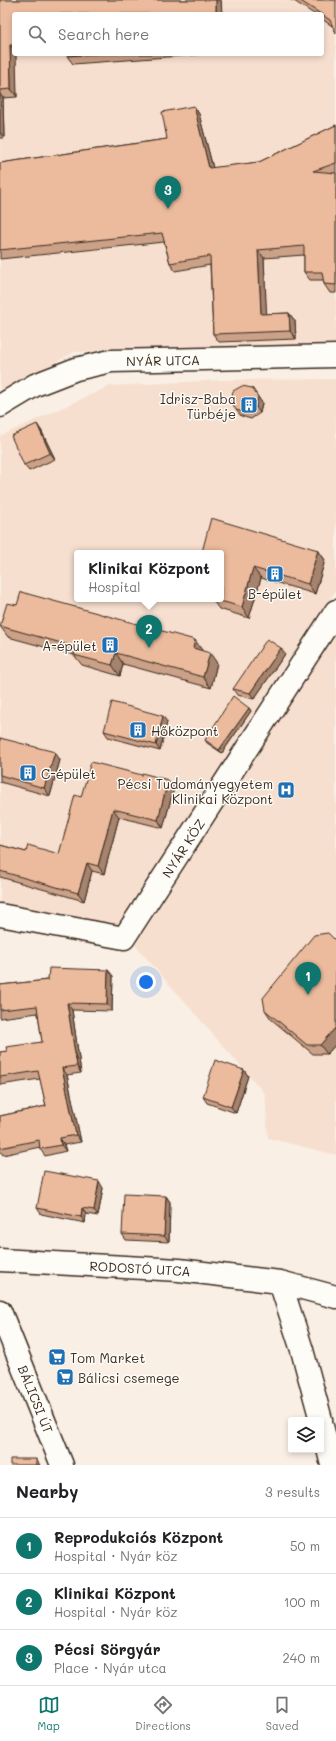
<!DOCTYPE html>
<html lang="en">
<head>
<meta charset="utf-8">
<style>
	:root { --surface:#fff; --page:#f6f6f6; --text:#202124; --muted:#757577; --line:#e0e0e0; --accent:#0f766e }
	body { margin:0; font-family:Mali,sans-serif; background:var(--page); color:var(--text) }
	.controls { position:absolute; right:12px; bottom:12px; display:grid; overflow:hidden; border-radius:4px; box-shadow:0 2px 6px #0003 }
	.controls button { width:36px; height:36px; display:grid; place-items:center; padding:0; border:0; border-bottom:1px solid var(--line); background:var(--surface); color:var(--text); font:20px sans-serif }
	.you { position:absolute; left:146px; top:982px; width:14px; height:14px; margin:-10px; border:3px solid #fff; border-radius:50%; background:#1a73e8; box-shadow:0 0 0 6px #1a73e833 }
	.badge { display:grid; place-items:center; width:26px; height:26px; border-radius:50%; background:var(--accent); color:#fff; font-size:13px; font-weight:700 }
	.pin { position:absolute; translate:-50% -33px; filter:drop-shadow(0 1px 2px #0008) }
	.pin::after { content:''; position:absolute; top:21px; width:14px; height:12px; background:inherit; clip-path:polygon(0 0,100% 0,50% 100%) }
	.popup { position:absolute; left:74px; top:550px; width:150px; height:52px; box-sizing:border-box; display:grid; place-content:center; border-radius:4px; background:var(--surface); filter:drop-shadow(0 1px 3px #0005); font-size:13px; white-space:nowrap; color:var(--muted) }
	.popup b { font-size:15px; color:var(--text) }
	.popup::after { content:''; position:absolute; left:50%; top:100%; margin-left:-8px; border:8px solid transparent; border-top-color:var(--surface) }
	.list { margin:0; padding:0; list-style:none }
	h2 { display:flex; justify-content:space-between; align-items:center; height:52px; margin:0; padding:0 16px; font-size:17px }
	h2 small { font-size:13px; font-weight:400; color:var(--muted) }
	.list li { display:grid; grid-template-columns:26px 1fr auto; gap:12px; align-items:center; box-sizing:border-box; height:56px; padding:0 16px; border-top:1px solid var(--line) }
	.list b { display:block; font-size:15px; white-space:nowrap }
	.list p { margin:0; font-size:13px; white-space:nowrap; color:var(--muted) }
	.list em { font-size:13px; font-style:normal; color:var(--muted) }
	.icon { flex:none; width:22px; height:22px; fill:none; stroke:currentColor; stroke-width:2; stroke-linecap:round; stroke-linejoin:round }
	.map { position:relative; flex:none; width:336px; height:1465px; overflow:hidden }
	.search { position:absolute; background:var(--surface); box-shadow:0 2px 6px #0003; left:12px; right:12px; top:12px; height:44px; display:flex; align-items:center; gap:10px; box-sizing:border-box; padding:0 14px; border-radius:4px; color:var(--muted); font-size:15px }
	.sheet { height:220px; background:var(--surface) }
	nav { display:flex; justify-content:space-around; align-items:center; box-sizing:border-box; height:56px; border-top:1px solid var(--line); background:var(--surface); font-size:11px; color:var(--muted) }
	nav a { display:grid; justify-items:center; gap:2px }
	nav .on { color:var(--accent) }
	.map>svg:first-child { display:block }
</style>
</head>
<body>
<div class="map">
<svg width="336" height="1465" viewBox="0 0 336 1465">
	<rect width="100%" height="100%" fill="#faefe5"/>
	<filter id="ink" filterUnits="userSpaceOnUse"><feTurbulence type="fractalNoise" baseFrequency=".025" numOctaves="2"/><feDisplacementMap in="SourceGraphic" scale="8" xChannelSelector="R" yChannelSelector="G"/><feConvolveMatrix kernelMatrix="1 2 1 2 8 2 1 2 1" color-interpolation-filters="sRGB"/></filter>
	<g filter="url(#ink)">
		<path fill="#f6dfcf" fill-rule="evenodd" d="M0,0H336V347L74,352L0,394ZM14,14H322V54H14Z
			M336,379V590L284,667L120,927L0,903V436L110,386L221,380ZM77,553H221V599H77Z
			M336,634V1155L268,1138L265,1094L135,945Z"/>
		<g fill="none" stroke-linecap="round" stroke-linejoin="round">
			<g stroke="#3b2a1e" stroke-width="25">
				<path id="minor" d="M0,915L124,938L336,611
					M0,1260L179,1270L280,1282L336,1297
					M280,1282L302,1350L321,1420
					M321,1422L332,1465"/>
			</g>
			<g stroke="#3b2a1e" stroke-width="25">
				<path id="tertiary" d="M0,406L35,385L76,369L111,361L336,356
					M0,1311L62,1465"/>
			</g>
			<use href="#minor" stroke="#fdfcf7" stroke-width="22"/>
			<use href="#tertiary" stroke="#fdfcf7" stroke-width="22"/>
		</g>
		<path fill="#cba187" stroke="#3b2a1e" d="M0,0H221L222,14H14V54L17,97L3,98L4,138H0Z
			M291,0H336L332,26L322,19V14H314L294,1Z
			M67,54H207L73,64L67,56Z
			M194,106L199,114L213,168L259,162L336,125V293H330L324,284V280H310L304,272V255L264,258L266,314L289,313L295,321L296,339L219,342L213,334L210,265L175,271L170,263L164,242L0,259V163L167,139Z
			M252,388L262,403L260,413L251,419L241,416L236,410Z
			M41,430L55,459L29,471L24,465Z
			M318,550L325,560L315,594L261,578L249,618L219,609L212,599H221V553H202V552Z
			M0,626L202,650V651L217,663L211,688L123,664L120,676L82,665L74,655L8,637Z
			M285,654L254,699L237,695L233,689Z
			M249,708L251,711L222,753L207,743L205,740Z
			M167,722L160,751L108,737L104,731Z
			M0,738L60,760L50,796L0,782Z
			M142,775L168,780L174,788L163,828L119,817L104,874L92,871L84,901L0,877V845L26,852L59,854L81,797Z
			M336,941V1044L327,1054H313L271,1019L265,1010Z
			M108,970L113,976L112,1011L72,1010L81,1073L67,1075L81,1142L64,1145L66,1151L45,1156L40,1149V1147L3,1155L0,1151V1116L46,1106L40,1079L0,1085V1052L7,1051L42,1042L38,1013L0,1018V985L48,980Z
			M244,1070L248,1076L236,1113L207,1103L203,1097Z
			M103,1188L98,1216L86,1214L85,1223L41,1214L37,1208Z
			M166,1196L170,1202L169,1242L126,1240L122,1234Z"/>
		<path fill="#a5836e" stroke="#3b2a1e" d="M216,0H221L222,14H216Z
			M10,45L14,50V54H16L17,97L11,89Z
			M0,94L3,98L4,138L0,132Z
			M194,106L199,114L215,176L209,168Z
			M258,250L264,258L267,322L261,314Z
			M289,313L295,321L296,339L290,331Z
			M252,388L262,403L260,413L256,407Z
			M37,424L41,430L55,459L50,453Z
			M318,550L325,560L315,594L308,584Z
			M253,568L261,578L249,618L242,607Z
			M195,640L202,650L200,659L193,648Z
			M281,648L285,654L254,699L250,693Z
			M116,653L123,664L120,676L112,665Z
			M210,653L217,663L211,688L203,677Z
			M249,708L251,711L222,753L219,750Z
			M163,716L167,722L160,751L156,745Z
			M55,752L60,760L50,796L44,788Z
			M168,780L174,788L163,828L158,820Z
			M113,809L119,817L104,874L98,866Z
			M87,863L92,871L84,901L78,893Z
			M108,970L113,976L112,1011L107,1004Z
			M67,1003L72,1010L81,1073L77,1066Z
			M336,1027V1044L327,1054L320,1045Z
			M62,1068L67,1075L81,1142L76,1135Z
			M244,1070L248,1076L236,1113L231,1107Z
			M60,1138L64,1145L66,1151L61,1145Z
			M99,1181L103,1188L98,1216L94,1210Z
			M166,1196L170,1202L169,1242L164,1236Z
			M82,1208L86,1214L85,1223L81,1217Z
			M36,1459L40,1465H36Z"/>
		<path fill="#ecbb9d" stroke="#3b2a1e" d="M0,0H216V14H14V45H10L11,89L0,90Z
			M299,0H336V34L330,20L322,15V14H321Z
			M67,54H96L67,56Z
			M194,106L209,168L259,162L336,125V163L313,171L336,173V285L324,284L322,272H304V246L258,250L261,314L289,313L290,331L213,334L210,256L170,263L162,233L0,250V163L167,139L162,112Z
			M242,386L252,388L258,397L256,407L247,413L236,410L231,401L233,391Z
			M37,424L50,453L24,465L11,436Z
			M211,518L318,550L308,584L253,568L242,607L213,599H221V566L223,559L221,558V553L202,552Z
			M21,592L195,640L193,648L210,653L203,677L116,653L112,665L74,655L76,647L0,626L7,603L17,605Z
			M267,639L281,648L250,693L233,689Z
			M233,696L249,708L219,750L205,740Z
			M112,702L163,716L156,745L104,731Z
			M0,738L55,752L44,788L0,775Z
			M91,762L142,775V773L168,780L158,820L113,809L98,866L87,863L78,893L0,871V845L26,852L28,845L59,854L75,795L81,797Z
			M328,933L336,941V1027L320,1045H307L265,1010L263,998L314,935Z
			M49,968L108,970L107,1004L67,1003L77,1066L62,1068L76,1135L60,1138L61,1145L40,1149L39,1140L0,1148V1116L46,1106L38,1071L0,1077V1052L7,1051L6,1047L42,1042L37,1006L0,1010V985L48,980Z
			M215,1060L244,1070L231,1107L203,1097Z
			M44,1171L99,1181L94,1210L82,1208L81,1217L37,1208Z
			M124,1194L166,1196L164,1236L122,1234Z
			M10,1459H36V1465H10Z"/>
	</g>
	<defs>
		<g id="building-square" transform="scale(0.9)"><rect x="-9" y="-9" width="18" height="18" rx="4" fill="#1f6fb2" stroke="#fdfcf7"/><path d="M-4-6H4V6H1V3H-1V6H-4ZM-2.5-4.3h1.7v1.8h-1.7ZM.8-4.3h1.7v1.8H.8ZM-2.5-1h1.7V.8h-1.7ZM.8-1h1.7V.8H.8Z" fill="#fff"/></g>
		<g id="hospital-square" transform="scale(0.9)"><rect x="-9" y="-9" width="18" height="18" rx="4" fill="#1f6fb2" stroke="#fdfcf7"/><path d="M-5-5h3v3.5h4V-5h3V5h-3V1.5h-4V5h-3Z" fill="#fff"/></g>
		<g id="supermarket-square" transform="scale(0.9)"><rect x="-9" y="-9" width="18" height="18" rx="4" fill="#1f6fb2" stroke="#fdfcf7"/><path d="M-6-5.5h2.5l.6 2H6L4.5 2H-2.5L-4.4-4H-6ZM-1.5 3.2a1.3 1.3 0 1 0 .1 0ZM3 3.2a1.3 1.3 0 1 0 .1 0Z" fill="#fff"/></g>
	</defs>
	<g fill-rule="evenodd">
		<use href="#building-square" x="249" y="405"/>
		<use href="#building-square" x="275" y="574"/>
		<use href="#building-square" x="110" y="645"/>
		<use href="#building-square" x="138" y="730"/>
		<use href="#building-square" x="28" y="773"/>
		<use href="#hospital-square" x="286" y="790"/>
		<use href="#supermarket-square" x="57" y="1357"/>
		<use href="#supermarket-square" x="65" y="1377"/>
	</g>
	<g text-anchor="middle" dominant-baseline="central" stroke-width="3" stroke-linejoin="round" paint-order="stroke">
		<g font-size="13" fill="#3b2a1e" stroke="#fdfcf7">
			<text transform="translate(163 360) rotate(-1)">NYÁR UTCA</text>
			<text transform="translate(183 848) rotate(-57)">NYÁR KÖZ</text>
			<text transform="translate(140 1268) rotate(3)">RODOSTÓ UTCA</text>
			<text transform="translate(36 1399) rotate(68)">BÁLICSI ÚT</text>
		</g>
		<g font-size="13" fill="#3b2a1e" stroke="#fdfcf7" text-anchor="start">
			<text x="236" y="398" text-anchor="end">Idrisz-Baba<tspan x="236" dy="15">Türbéje</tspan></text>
			<text x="275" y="593" text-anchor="middle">B-épület</text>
			<text x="97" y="645" text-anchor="end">A-épület</text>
			<text x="151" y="730">Hőközpont</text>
			<text x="41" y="773">C-épület</text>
			<text x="273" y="783" text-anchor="end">Pécsi Tudományegyetem<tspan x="273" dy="15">Klinikai Központ</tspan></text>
			<text x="70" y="1357">Tom Market</text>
			<text x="78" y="1377">Bálicsi csemege</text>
		</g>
	</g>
</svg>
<div class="controls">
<button><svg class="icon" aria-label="layers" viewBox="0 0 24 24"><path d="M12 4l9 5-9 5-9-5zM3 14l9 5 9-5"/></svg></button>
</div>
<div class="you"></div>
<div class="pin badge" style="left:308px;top:995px">1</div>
<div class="pin badge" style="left:149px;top:648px">2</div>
<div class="popup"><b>Klinikai Központ</b>Hospital</div>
<div class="pin badge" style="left:168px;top:209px">3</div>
<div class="search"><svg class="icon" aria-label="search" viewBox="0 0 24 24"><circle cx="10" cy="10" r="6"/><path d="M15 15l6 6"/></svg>Search here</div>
</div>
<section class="sheet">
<h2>Nearby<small>3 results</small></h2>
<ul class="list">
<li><span class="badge">1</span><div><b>Reprodukciós Központ</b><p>Hospital · Nyár köz</p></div><em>50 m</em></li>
<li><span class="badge">2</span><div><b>Klinikai Központ</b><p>Hospital · Nyár köz</p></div><em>100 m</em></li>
<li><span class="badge">3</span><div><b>Pécsi Sörgyár</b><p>Place · Nyár utca</p></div><em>240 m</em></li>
</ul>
</section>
<nav>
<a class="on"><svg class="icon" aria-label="map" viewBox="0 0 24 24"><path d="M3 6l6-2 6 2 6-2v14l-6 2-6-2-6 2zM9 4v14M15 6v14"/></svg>Map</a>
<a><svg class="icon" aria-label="directions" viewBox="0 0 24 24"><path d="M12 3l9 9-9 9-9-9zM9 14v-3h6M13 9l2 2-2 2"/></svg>Directions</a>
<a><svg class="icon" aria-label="saved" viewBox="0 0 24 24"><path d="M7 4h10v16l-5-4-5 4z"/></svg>Saved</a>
</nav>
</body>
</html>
